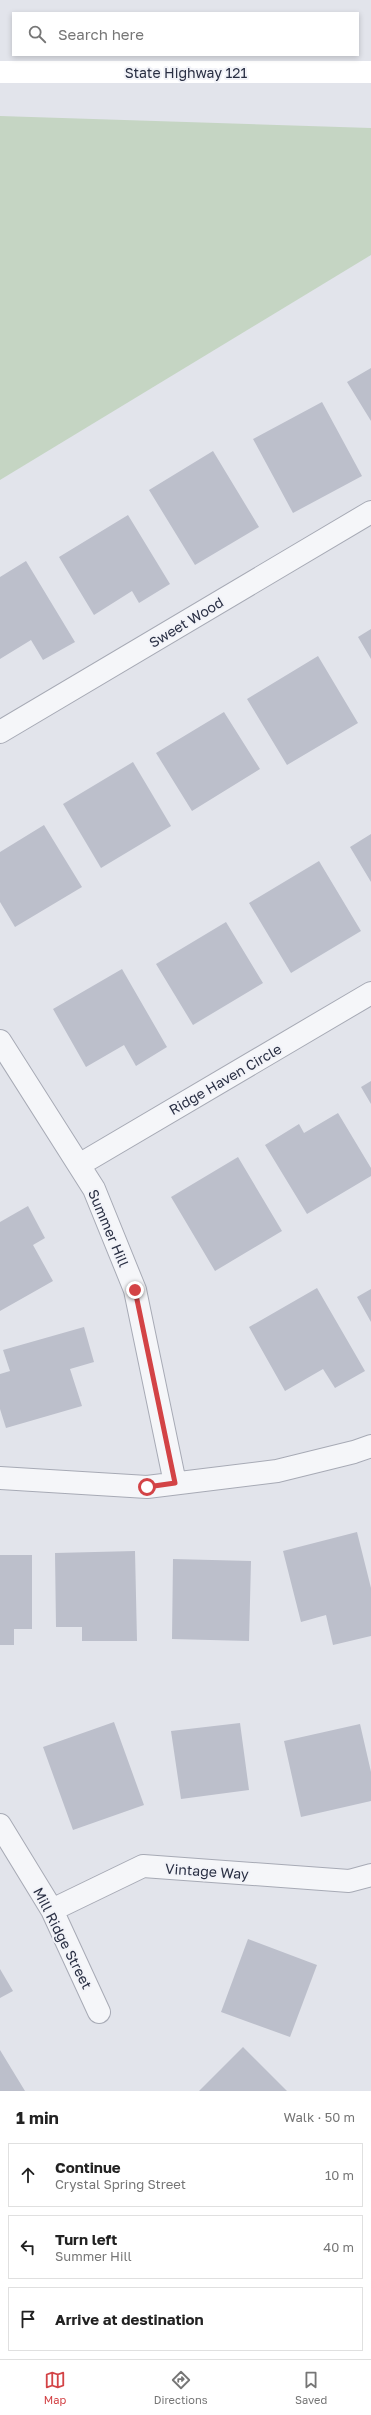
<!DOCTYPE html>
<html lang="en">
<head>
<meta charset="utf-8">
<style>
	:root { --surface:#fff; --page:#f2f2f2; --text:#222; --muted:#767676; --line:#e0e0e0; --accent:#d34346 }
	body { margin:0; font-family:"Golos Text",sans-serif; background:var(--page); color:var(--text) }
	.stop { position:absolute; width:12px; height:12px; margin:-9px; border:3px solid #d34346; border-radius:50%; background:#fff }
	.stop.end { background:#d34346; border-color:#fff; box-shadow:0 1px 4px #0008 }
	.list { margin:0; padding:0; list-style:none }
	h2 { display:flex; justify-content:space-between; align-items:center; height:52px; margin:0; padding:0 16px; font-size:17px }
	h2 small { font-size:13px; font-weight:400; color:var(--muted) }
	.list li { display:grid; grid-template-columns:26px 1fr auto; gap:12px; align-items:center; box-sizing:border-box; height:64px; margin:0 8px 8px; padding:0 8px; border:1px solid var(--line); border-radius:0px }
	.list b { display:block; font-size:15px; white-space:nowrap }
	.list p { margin:0; font-size:13px; white-space:nowrap; color:var(--muted) }
	.list em { font-size:13px; font-style:normal; color:var(--muted) }
	.icon { flex:none; width:22px; height:22px; fill:none; stroke:currentColor; stroke-width:2; stroke-linecap:round; stroke-linejoin:round }
	.map { position:relative; flex:none; width:371px; height:2091px; overflow:hidden }
	.search { position:absolute; background:var(--surface); box-shadow:0 2px 6px #0003; left:12px; right:12px; top:12px; height:44px; display:flex; align-items:center; gap:10px; box-sizing:border-box; padding:0 14px; border-radius:0px; color:var(--muted); font-size:15px }
	.sheet { height:268px; background:var(--surface) }
	nav { display:flex; justify-content:space-around; align-items:center; box-sizing:border-box; height:56px; border-top:1px solid var(--line); background:var(--surface); font-size:11px; color:var(--muted) }
	nav a { display:grid; justify-items:center; gap:2px }
	nav .on { color:var(--accent) }
	.map>svg:first-child { display:block }
</style>
</head>
<body>
<div class="map">
<svg width="371" height="2091" viewBox="0 0 371 2091">
	<rect width="100%" height="100%" fill="#e2e4eb"/>
	<path fill="#c5d5c3" d="M0,116L371,128V255L0,480Z"/>
	<path fill="#bcbfcb" d="M371,368V421L347,382Z
		M322,402L362,476L293,513L253,439Z
		M213,451L259,527L195,565L149,490Z
		M128,515L170,584L139,603L132,591L94,615L59,557Z
		M26,561L75,642L43,660L31,640L0,659V577Z
		M371,629V659L358,637Z
		M318,656L358,723L287,765L247,699Z
		M224,712L260,769L192,811L156,753Z
		M133,762L171,826L101,868L63,804Z
		M44,825L82,887L15,927L0,902V852Z
		M371,834V882L350,847Z
		M319,861L361,931L291,973L249,903Z
		M226,922L263,983L193,1025L156,964Z
		M122,969L167,1047L136,1066L124,1045L86,1067L53,1009Z
		M371,1081V1104L361,1087Z
		M338,1113L371,1168V1176L307,1214L265,1145L299,1124L304,1133Z
		M238,1157L282,1231L215,1271L171,1197Z
		M28,1206L45,1238L33,1245L53,1281L0,1311V1222Z
		M317,1288L365,1371L335,1388L323,1369L285,1391L249,1327Z
		M371,1289V1322L357,1297Z
		M84,1327L94,1362L70,1369L82,1406L6,1428L0,1409V1374L10,1371L3,1350Z
		M357,1532L371,1588V1636L333,1645L326,1615L301,1622L283,1551Z
		M135,1551L137,1641H82V1627H56L55,1553Z
		M0,1555H32V1629H14V1645H0Z
		M173,1559L251,1561L249,1641L172,1639Z
		M114,1722L144,1805L73,1830L43,1747Z
		M240,1723L249,1790L181,1799L171,1731Z
		M360,1724L371,1772V1801L301,1817L284,1741Z
		M248,1939L317,1965L290,2037L221,2012Z
		M0,1969L13,1991L0,1998Z
		M243,2047L287,2091H199Z
		M0,2050L25,2091H0Z"/>
	<g fill="none" stroke-linecap="round" stroke-linejoin="round">
		<g stroke="#a7aab5" stroke-width="24">
			<path id="street" d="M0,732L371,512
				M0,1041L94,1189L135,1290L175,1483
				M79,1165L371,993
				M0,1478L147,1487L277,1471L354,1452L371,1446
				M0,1825L52,1910L99,2012
				M52,1910L143,1866L349,1881L371,1875"/>
		</g>
		<use href="#street" stroke="#f5f6f9" stroke-width="22"/>
		<path stroke="#fff" stroke-width="22" d="M0,72H371"/>
	</g>
	<g fill="none" stroke-linecap="round" stroke-linejoin="round">
		<path stroke="#d34346" stroke-width="5" d="M135,1290L175,1483L147,1487"/>
	</g>
	<g text-anchor="middle" dominant-baseline="central" stroke-width="4" stroke-linejoin="round" paint-order="stroke">
		<g font-size="14" fill="#292f43" stroke="#f2f3f8">
			<text x="186" y="72">State Highway 121</text>
			<text transform="translate(186 622) rotate(-31)">Sweet Wood</text>
			<text transform="translate(225 1079) rotate(-30)">Ridge Haven Circle</text>
			<text transform="translate(109 1228) rotate(67)">Summer Hill</text>
			<text transform="translate(207 1871) rotate(4)">Vintage Way</text>
			<text transform="translate(63 1938) rotate(63)">Mill Ridge Street</text>
		</g>
	</g>
</svg>
<div class="stop" style="left:147px;top:1487px"></div>
<div class="stop end" style="left:135px;top:1290px"></div>
<div class="search"><svg class="icon" aria-label="search" viewBox="0 0 24 24"><circle cx="10" cy="10" r="6"/><path d="M15 15l6 6"/></svg>Search here</div>
</div>
<section class="sheet">
<h2>1 min<small>Walk · 50 m</small></h2>
<ul class="list">
<li><svg class="icon" aria-label="ahead" viewBox="0 0 24 24"><path d="M12 20V5M6 11l6-6 6 6"/></svg><div><b>Continue</b><p>Crystal Spring Street</p></div><em>10 m</em></li>
<li><svg class="icon" aria-label="left" viewBox="0 0 24 24"><path d="M17 20v-9H6M10 6l-5 5 5 5"/></svg><div><b>Turn left</b><p>Summer Hill</p></div><em>40 m</em></li>
<li><svg class="icon" aria-label="arrive" viewBox="0 0 24 24"><path d="M6 21V4h12l-3 4 3 4H6"/></svg><div><b>Arrive at destination</b></div></li>
</ul>
</section>
<nav>
<a class="on"><svg class="icon" aria-label="map" viewBox="0 0 24 24"><path d="M3 6l6-2 6 2 6-2v14l-6 2-6-2-6 2zM9 4v14M15 6v14"/></svg>Map</a>
<a><svg class="icon" aria-label="directions" viewBox="0 0 24 24"><path d="M12 3l9 9-9 9-9-9zM9 14v-3h6M13 9l2 2-2 2"/></svg>Directions</a>
<a><svg class="icon" aria-label="saved" viewBox="0 0 24 24"><path d="M7 4h10v16l-5-4-5 4z"/></svg>Saved</a>
</nav>
</body>
</html>
